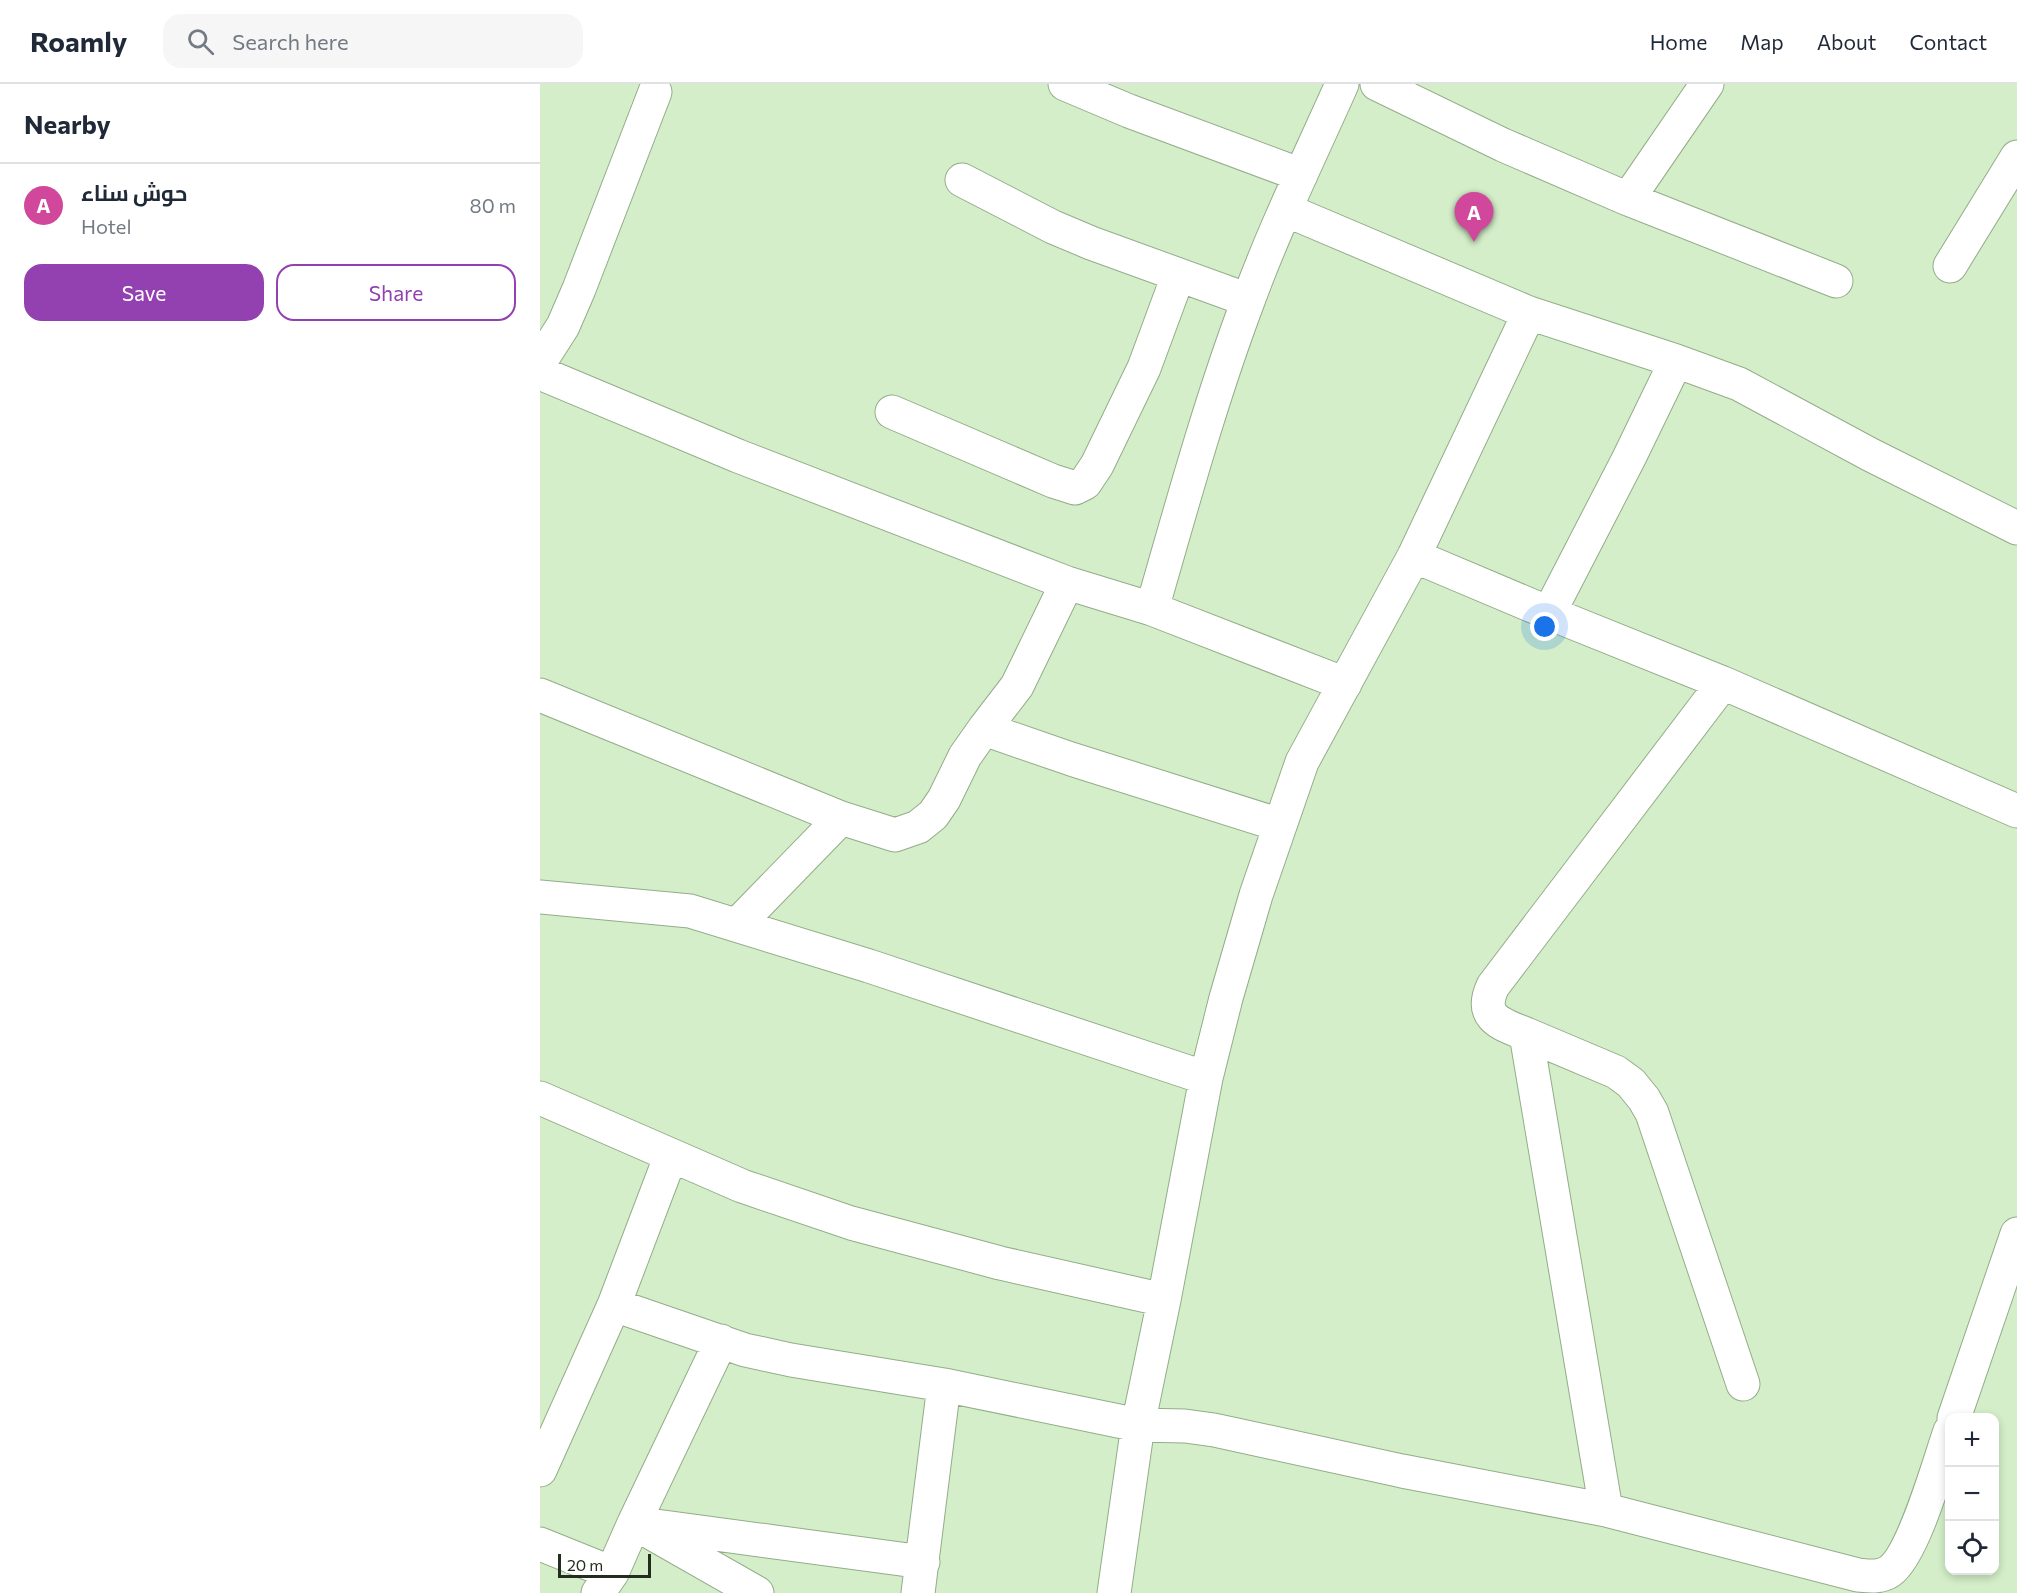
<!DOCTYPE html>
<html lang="en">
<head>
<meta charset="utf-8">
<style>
	:root { --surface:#fff; --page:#f6f6f7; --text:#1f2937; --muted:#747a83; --line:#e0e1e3; --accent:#9341b0 }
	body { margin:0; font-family:Commissioner,Cairo,sans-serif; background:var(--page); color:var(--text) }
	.controls { position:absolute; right:18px; bottom:18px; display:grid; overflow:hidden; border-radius:12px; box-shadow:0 3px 9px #0003 }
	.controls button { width:54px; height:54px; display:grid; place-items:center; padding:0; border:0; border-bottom:2px solid var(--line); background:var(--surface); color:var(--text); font:30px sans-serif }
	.scale { position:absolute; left:18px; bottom:15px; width:93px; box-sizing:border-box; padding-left:6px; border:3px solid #232d1e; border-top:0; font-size:16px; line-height:21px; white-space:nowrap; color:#232d1e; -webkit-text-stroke:4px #fff; paint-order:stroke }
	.you { position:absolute; left:1005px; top:543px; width:21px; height:21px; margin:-15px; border:4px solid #fff; border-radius:50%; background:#1a73e8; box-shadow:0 0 0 9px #1a73e833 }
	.badge { display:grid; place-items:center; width:39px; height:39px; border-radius:50%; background:var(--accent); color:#fff; font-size:20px; font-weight:700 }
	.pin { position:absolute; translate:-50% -50px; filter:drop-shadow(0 2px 3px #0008) }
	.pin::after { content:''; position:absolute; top:32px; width:21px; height:18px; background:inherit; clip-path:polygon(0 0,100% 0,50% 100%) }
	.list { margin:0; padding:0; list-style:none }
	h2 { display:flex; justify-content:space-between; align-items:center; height:78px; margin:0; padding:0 24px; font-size:26px }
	h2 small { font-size:20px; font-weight:400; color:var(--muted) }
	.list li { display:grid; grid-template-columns:39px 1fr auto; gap:18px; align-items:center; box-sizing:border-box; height:84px; padding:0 24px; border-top:2px solid var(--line) }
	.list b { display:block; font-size:22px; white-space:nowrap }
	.list p { margin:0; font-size:20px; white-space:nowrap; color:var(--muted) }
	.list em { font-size:20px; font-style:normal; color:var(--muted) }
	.actions { display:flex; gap:12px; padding:18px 24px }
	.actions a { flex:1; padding:14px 0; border:2px solid var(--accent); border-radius:18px; text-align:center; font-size:21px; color:var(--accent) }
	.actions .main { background:var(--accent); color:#fff }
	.icon { flex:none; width:33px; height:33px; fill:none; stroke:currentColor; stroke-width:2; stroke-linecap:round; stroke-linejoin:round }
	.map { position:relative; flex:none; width:1477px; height:1509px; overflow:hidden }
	header { display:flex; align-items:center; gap:36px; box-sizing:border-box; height:84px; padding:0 30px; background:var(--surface); border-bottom:2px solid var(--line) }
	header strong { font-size:28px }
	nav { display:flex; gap:33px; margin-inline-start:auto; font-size:21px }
	.search { width:420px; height:54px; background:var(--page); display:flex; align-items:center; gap:15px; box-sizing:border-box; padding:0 21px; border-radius:18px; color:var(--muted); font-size:22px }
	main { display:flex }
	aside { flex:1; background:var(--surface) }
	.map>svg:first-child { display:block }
</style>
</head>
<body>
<header>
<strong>Roamly</strong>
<div class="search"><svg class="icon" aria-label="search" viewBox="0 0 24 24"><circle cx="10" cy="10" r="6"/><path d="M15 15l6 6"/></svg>Search here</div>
<nav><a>Home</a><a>Map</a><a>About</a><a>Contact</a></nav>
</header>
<main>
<aside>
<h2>Nearby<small></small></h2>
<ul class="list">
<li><span class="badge" style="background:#d1479c">A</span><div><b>حوش سناء</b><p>Hotel</p></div><em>80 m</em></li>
</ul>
<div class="actions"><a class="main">Save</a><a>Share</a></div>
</aside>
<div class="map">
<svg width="1477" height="1509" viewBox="0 0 1477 1509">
	<rect width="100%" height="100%" fill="#d3eec8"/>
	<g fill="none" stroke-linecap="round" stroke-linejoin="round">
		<g stroke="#93ad89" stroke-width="35">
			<path id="street" d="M525,0L589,27L761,91
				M837,0L963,61L1088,115L1296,197
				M422,96L513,143L551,159L708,216
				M1088,115L1167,0
				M746,126L989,229L1136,277L1199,300L1331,371L1477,444
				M1410,182L1477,73
				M0,278L23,242L39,205L115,8
				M0,289L198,372L527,499L612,525L805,600
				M352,328L513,397L535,404L545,399L557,381L604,284L638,192
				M874,472L1009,529L1183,599L1477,727
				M612,525C642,421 670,318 708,217C735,143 770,72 802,0
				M1009,529L1089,374L1136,277
				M0,611L301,734L355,751L378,743L393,731L404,715L425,672L444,645L531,675L740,741
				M444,645L477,602L527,499
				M0,813L150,827L329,882L666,994
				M197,841L301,734
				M986,950L1076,988L1091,999L1104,1015L1112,1029L1203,1300
				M0,1014L202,1102L311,1139L460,1179L624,1216
				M74,1221L205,1266L251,1276L404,1301L598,1341L645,1342L674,1346L862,1387L1066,1426L1318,1491C1329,1492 1340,1494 1350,1487C1374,1470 1399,1378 1410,1347
				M1414,1334L1477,1150
				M0,1386L74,1221L131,1071
				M1066,1426L986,950C961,940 938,934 953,902L1183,599
				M94,1439L383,1478
				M108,1447L217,1509
				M0,1460L72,1489
				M58,1509L72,1489L94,1439L181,1257
				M378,1509L404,1301
				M574,1509L598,1341L624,1216L666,994L686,914L716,811L762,678L874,472L989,229"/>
		</g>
		<use href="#street" stroke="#fff" stroke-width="33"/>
	</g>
</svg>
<div class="controls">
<button>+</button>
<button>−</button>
<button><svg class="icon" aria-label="locate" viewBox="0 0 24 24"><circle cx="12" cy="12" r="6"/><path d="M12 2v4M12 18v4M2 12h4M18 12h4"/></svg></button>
</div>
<div class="scale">20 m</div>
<div class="you"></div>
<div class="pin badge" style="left:934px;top:158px;background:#d1479c">A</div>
</div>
</main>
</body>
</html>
